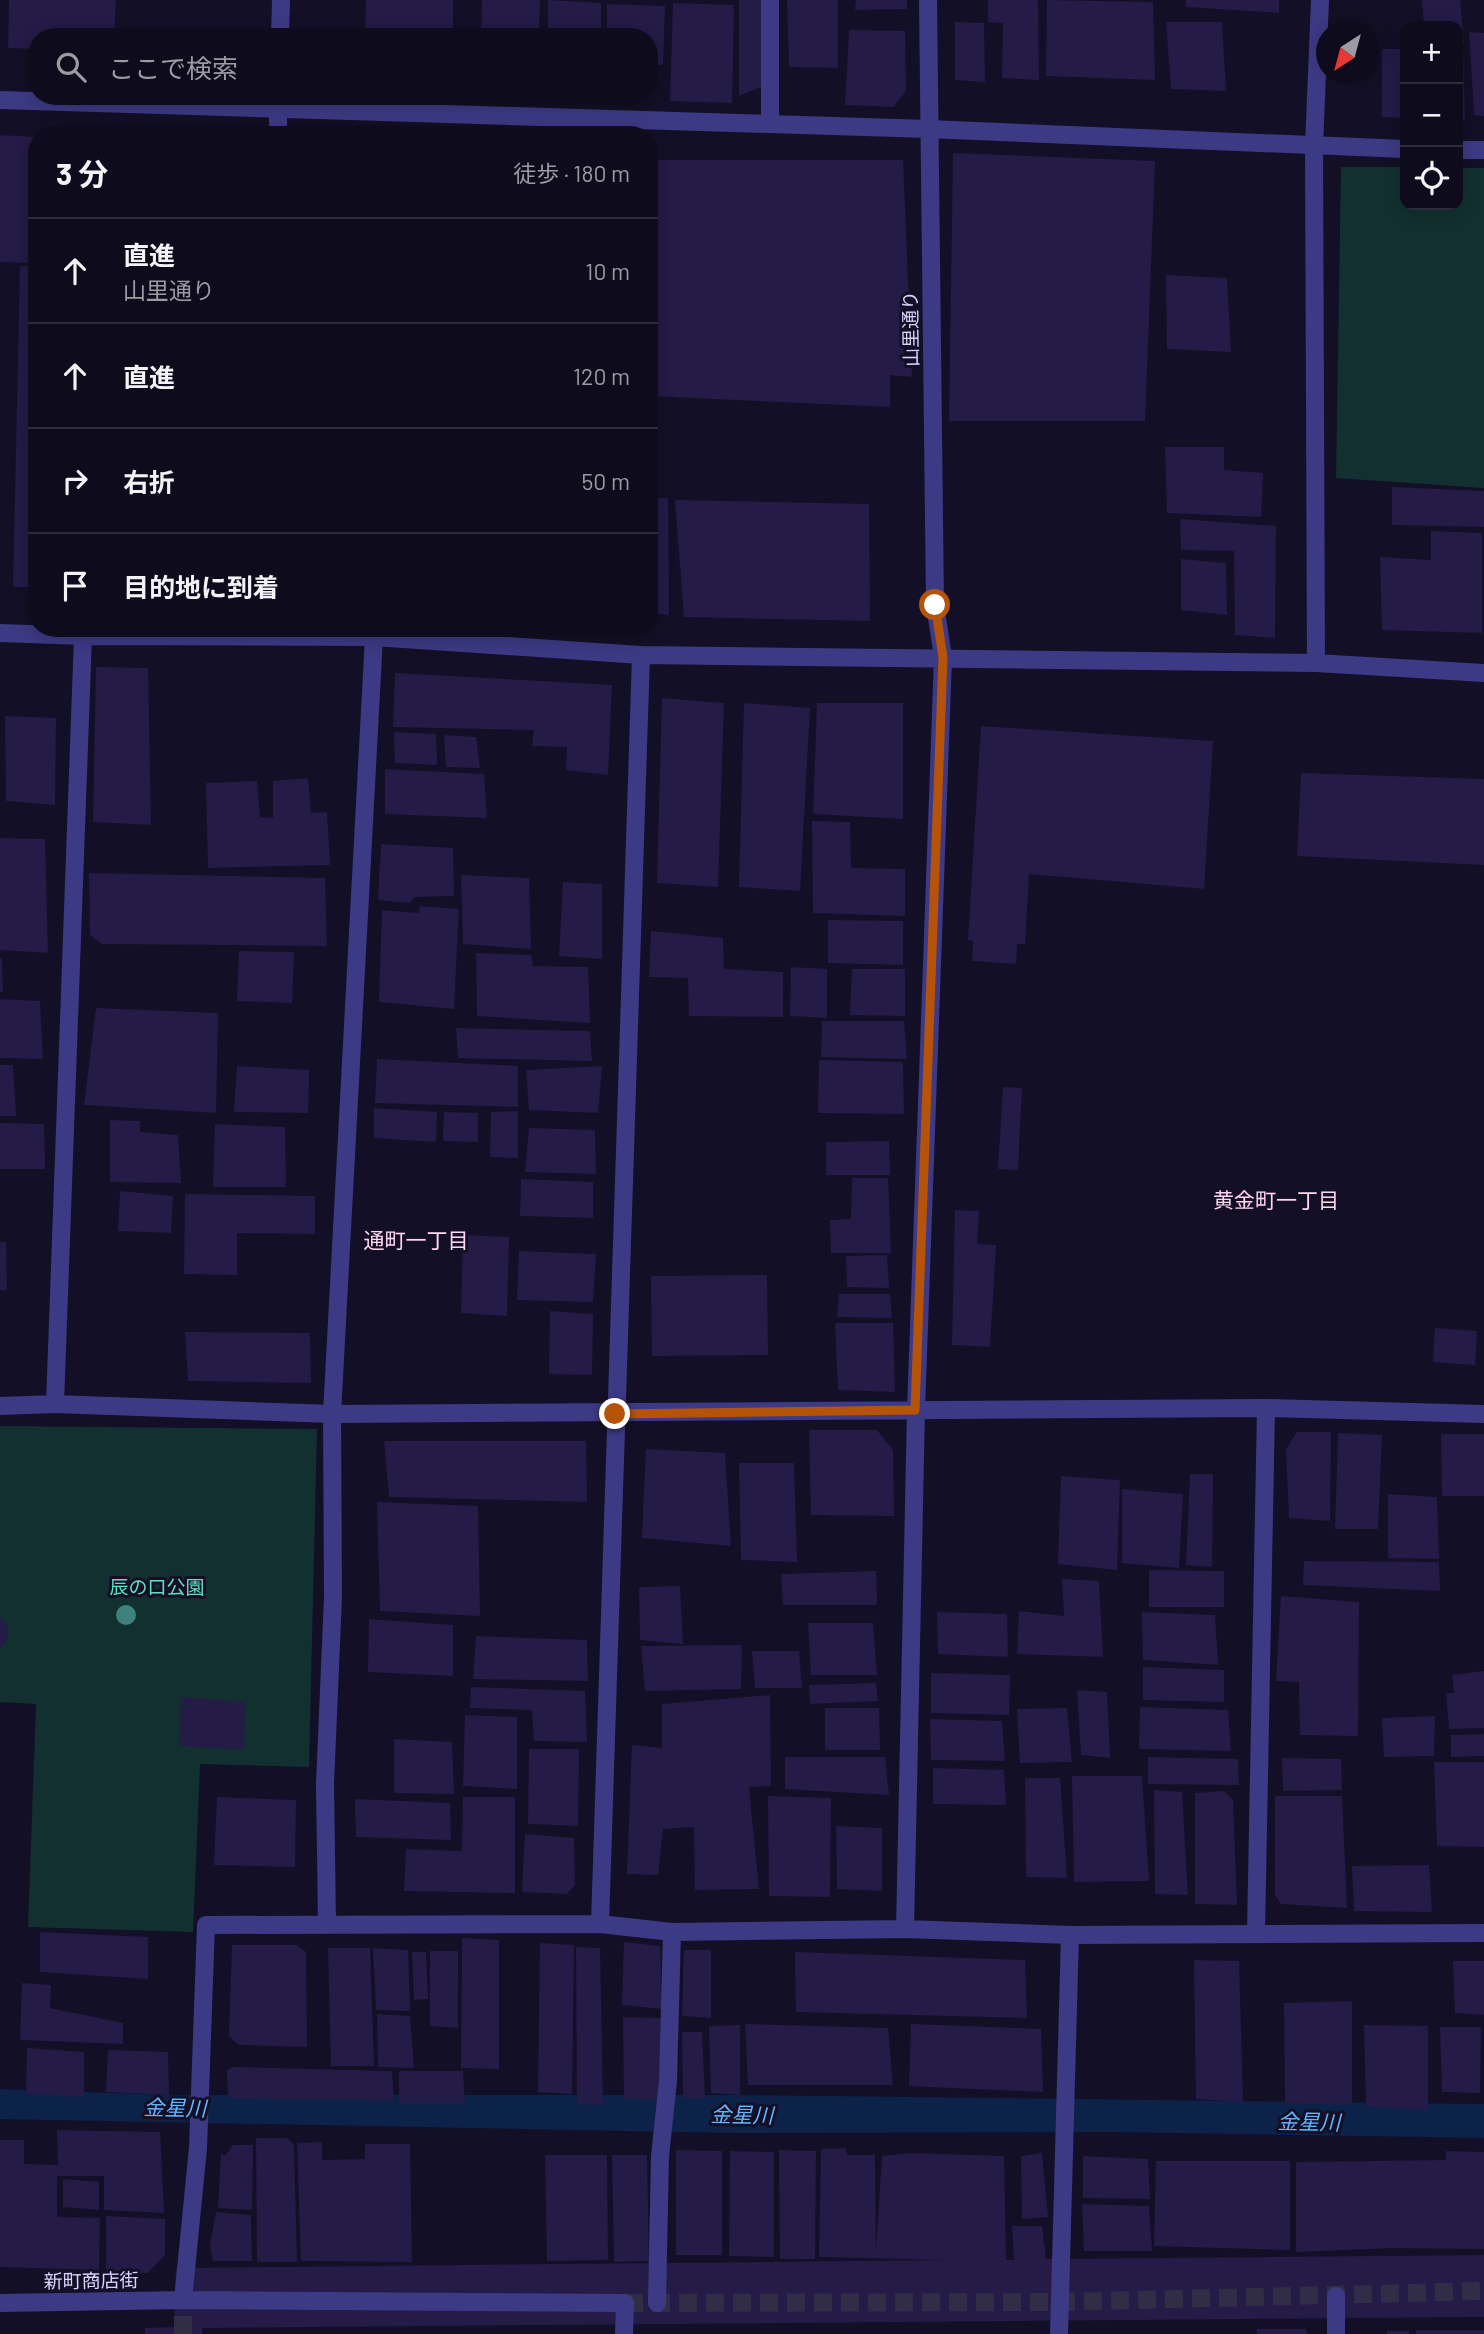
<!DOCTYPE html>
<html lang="ja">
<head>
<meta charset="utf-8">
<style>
	:root { --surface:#0e0b1c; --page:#171425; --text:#f1f3f6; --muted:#9b9ba3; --line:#2e2b3b }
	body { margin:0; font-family:Barlow,"Noto Sans JP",sans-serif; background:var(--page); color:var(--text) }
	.controls { position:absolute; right:21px; top:21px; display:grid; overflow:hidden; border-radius:14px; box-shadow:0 4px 18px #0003 }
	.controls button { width:63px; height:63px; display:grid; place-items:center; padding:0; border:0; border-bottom:2px solid var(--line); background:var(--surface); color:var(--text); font:35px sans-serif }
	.compass { position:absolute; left:1316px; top:21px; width:63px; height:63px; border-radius:50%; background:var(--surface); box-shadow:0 4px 18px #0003; rotate:216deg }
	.stop { position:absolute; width:21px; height:21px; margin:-16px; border:5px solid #b45309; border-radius:50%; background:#fff }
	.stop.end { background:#b45309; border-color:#fff; box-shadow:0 2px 7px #0008 }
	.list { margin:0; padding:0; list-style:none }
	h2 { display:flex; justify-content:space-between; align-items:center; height:91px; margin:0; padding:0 28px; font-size:30px }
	h2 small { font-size:23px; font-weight:400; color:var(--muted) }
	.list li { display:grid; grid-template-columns:46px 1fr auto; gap:21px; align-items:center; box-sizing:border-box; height:105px; padding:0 28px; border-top:2px solid var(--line) }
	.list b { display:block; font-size:26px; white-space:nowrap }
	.list p { margin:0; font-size:23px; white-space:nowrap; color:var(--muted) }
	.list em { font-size:23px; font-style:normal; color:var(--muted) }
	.icon { flex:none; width:38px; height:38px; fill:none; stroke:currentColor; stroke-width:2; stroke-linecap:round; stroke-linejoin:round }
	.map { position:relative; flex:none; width:1484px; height:2334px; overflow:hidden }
	.search { position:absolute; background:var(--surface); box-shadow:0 4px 18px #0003; left:28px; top:28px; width:630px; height:77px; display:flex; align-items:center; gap:18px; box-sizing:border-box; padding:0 24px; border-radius:28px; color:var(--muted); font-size:26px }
	.panel { position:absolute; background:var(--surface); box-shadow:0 4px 18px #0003; left:28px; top:126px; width:630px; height:511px; border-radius:28px }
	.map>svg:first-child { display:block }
</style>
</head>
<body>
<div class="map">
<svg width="1484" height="2334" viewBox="0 0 1484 2334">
	<rect width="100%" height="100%" fill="#130f26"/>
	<path fill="#12302f" d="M1341,167H1405V205H1458V168H1484V488L1336,478Z
		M0,1426L317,1429L309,1767L200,1764L193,1932L28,1927L36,1704L0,1702Z"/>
	<path fill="#0c2248" d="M0,2089L169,2095H740L1484,2104V2138L1110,2132L733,2133L0,2119Z"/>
	<path fill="#241b47" d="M9,0H116L114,37H37V49L8,48Z
		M366,0H453V37H365Z
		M482,0H540L539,37H481Z
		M548,0L601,3V37H548Z
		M739,0H763V86L739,96Z
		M787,0H838V68L789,67Z
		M856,0H907V9L855,10Z
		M988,0H1038L1039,80L1002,78L1003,23L988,22Z
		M1047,0L1153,2L1155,80L1046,76Z
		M1186,0H1279V13L1186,7Z
		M1422,0H1460L1464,44H1458V26H1424Z
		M673,3L734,5L732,103L670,101Z
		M607,4L665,6L663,65H649V37H607Z
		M955,22L984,23L985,82L955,80Z
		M1166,22H1222L1226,91L1171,89Z
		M849,30L905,31L906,91L893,107L845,105Z
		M1469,32L1484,33V116L1474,115Z
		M1382,49H1405V118L1382,117Z
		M1458,49H1463L1465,120H1458Z
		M496,96H515V99L496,98Z
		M0,135L37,137V263L0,262Z
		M953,153L1155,161L1145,421H949Z
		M649,160H903L912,377L890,375V407L649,396Z
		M20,266H37V587H13Z
		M1166,275L1227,278L1231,352L1167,349Z
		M1165,447H1224V470L1263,473L1261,517L1167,513Z
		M1392,487L1484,491V527L1392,525Z
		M649,497L668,498L669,615L649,613Z
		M675,500L869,504L870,621L684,617Z
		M1180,519L1276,526L1275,638L1235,635L1234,551L1181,550Z
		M1431,531L1482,533V633L1382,630L1380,557L1431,560Z
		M1181,559L1226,563L1227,615L1181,610Z
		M96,667L148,668L151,825L93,822Z
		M395,673L612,685L608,775L566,770L567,747L532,746L534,730L393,727Z
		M662,698L724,703L718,887L657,883Z
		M744,703L810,708L800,891L739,887Z
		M817,703H903V819L813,814Z
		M5,716L56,718L55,805L6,801Z
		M981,726L1213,741L1204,889L1029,874L1025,944H1017L1016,964L972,961L973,941L968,940Z
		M394,732L436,734L437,765L395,763Z
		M444,735L476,737L480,768L446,767Z
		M385,769L484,774L487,818L385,814Z
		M1301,773L1484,779V865L1297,856Z
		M308,778L311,813L327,812L330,865L208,868L206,783L257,781L260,817L273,818V781Z
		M812,821L850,822L851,868L905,869V916L813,913Z
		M0,838L45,839L48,953L0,950Z
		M381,844L453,848L454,896L415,897L410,903L378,900Z
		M89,873L325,878L327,946L102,944L90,935Z
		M461,875L529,878L531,949L463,944Z
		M563,882L602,884V959L559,956Z
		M420,906L459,909L454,1009L379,1002L382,910L419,913Z
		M828,920L903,921V965L828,963Z
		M651,931L723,938L724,969L783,972V1017L689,1016L688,978L649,977Z
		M239,951L294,952L292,1003L237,1001Z
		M476,953L531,955L533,966L588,967L590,1023L477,1016Z
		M0,958H2L3,992H0Z
		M791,967L827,969V1018L790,1016Z
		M852,969H905V1016L850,1015Z
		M0,999L40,1001L43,1059L0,1058Z
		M96,1008L218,1013L216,1113L84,1105Z
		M822,1021H904L907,1059L821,1057Z
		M456,1028L590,1031L592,1061L458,1058Z
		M377,1059L518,1066V1107L375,1103Z
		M819,1060L903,1062L904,1114L818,1113Z
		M0,1065H13L16,1116H0Z
		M237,1066L309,1070L308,1113L234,1112Z
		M602,1066L598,1113L529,1110L526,1070Z
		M1003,1087L1022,1088L1018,1170L998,1169Z
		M374,1108L437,1112L436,1142L374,1138Z
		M518,1111V1158L490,1157L491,1112Z
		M444,1112L478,1113V1142L443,1141Z
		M110,1120L140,1121V1132L178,1135L181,1183L110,1182Z
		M0,1123L44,1124L45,1169H0Z
		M215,1124L285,1127L286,1187H213Z
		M529,1128L595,1130L596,1174L525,1172Z
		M889,1141L890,1175H826V1142Z
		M852,1178H888L891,1253H831L830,1220L851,1219Z
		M521,1179L593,1182V1218L520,1216Z
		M120,1191L173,1196L171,1233L118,1231Z
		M185,1194L315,1196V1234L237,1233V1275L184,1274Z
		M955,1210L979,1211L977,1244L996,1245L990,1347L952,1345Z
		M463,1235L509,1237L507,1316L461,1313Z
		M0,1242H6L7,1290H0Z
		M519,1251L596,1254L593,1302L517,1300Z
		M887,1255L889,1288L847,1287L846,1256Z
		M767,1275L768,1355L652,1356L651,1276Z
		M839,1294H890L892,1318L837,1317Z
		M550,1311L593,1314L592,1375L549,1374Z
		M835,1323H893L895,1392L838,1390Z
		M1435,1328L1477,1331L1475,1365L1433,1362Z
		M185,1332L310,1333L311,1383L188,1381Z
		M809,1430H877L893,1450L894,1516L811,1515Z
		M1297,1432H1331L1330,1521L1289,1518L1286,1449Z
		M1338,1433L1382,1435L1378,1529H1335Z
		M1441,1434H1484V1496H1442Z
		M384,1441H586L587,1502L389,1497Z
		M646,1449L725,1453L731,1546L642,1538Z
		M739,1463H794L797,1562L741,1560Z
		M1190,1474H1213L1212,1567L1186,1565Z
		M1061,1476L1120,1480L1117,1570L1058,1564Z
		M1122,1489L1183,1494L1179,1568L1122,1563Z
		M1388,1494L1437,1497L1439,1559L1388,1558Z
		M377,1502L478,1506L480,1616L380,1611Z
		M1304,1561L1439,1562L1440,1591L1303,1585Z
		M1149,1570L1224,1571V1607H1149Z
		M876,1571L877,1605H783L781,1574Z
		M1062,1579L1099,1581L1103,1657L1017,1654L1019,1611L1064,1616Z
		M680,1586L683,1644L640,1640L639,1587Z
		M1281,1596L1359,1602L1358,1736L1300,1735L1299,1682L1276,1681Z
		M937,1612L1007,1614L1008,1657L938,1654Z
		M1142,1612L1215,1615L1218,1665L1143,1660Z
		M0,1618L6,1623L9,1636L0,1649Z
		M369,1619L453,1625V1676L368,1672Z
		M808,1623H873L877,1675H811Z
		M476,1636L587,1640L588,1681L473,1679Z
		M742,1645L741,1689L645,1691L641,1646Z
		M752,1651H799L802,1688H755Z
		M1143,1667L1224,1670V1702L1143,1700Z
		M1484,1671V1728L1449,1729L1446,1693H1454L1452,1675Z
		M931,1673L1010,1675L1009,1715L931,1713Z
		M876,1683L878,1701L810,1704L809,1685Z
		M471,1687L585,1691L587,1742L534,1741L532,1710L470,1708Z
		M1077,1690L1107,1692L1110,1758L1081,1755Z
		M770,1695L771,1786L749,1787L759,1889L695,1890L694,1827L663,1829L658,1875L627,1874L632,1745L662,1748V1704Z
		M181,1697L245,1702L244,1750L179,1746Z
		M1140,1707L1228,1710L1231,1751L1139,1749Z
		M825,1708H879L880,1750H825Z
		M1067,1708L1072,1762L1020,1763L1017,1709Z
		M465,1715L517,1717V1789L463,1786Z
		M1435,1716L1434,1756L1384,1757L1382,1718Z
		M930,1719L1002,1721L1005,1761L931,1760Z
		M1484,1734V1756L1451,1757V1735Z
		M394,1739L452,1742L454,1794L394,1793Z
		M529,1749H579L578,1826L528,1824Z
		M785,1757H885L889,1795L785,1789Z
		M1148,1757L1238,1759L1239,1785L1148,1784Z
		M1282,1758L1341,1759L1342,1790L1283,1791Z
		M1434,1762H1484V1847L1437,1846Z
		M933,1768L1004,1770L1006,1805L933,1804Z
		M1072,1776H1142L1149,1881L1074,1882Z
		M1025,1778H1060L1067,1878L1026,1877Z
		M1154,1790L1182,1792L1188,1895L1155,1894Z
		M1224,1791L1233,1800L1237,1905L1195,1904V1793Z
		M768,1796L831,1798L830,1897L769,1896Z
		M1275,1796H1342L1347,1908L1281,1904L1275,1895Z
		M217,1797L296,1800L295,1867L214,1865Z
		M463,1797H515V1893L404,1891L406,1849L462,1851Z
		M355,1799L450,1803L451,1840L356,1837Z
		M836,1826L882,1828V1891L837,1889Z
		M525,1834L574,1838L575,1885L567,1894L522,1892Z
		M1429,1865L1432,1912L1354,1911L1352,1866Z
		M40,1932L148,1937V1979L40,1972Z
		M462,1938L499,1940V2069L461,2068Z
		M624,1942L660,1946L662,2009L622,2005Z
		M540,1943L574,1945L572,2094L538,2092Z
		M232,1945H297L306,1952L307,2047L239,2045L229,2036Z
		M576,1947L600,1948L603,2105L577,2104Z
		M328,1948H370L374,2066H331Z
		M373,1948L408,1950L410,2011L376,2010Z
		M684,1950H711V2018L682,2016Z
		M430,1951H458V2028L430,2026Z
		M412,1952H426L428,1999L414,2000Z
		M795,1952L1025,1960L1027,2018L796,2012Z
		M1194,1960L1239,1961L1243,2102L1196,2099Z
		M1453,1961H1484V2015L1455,2013Z
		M22,1983L51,1985L50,2008L123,2023V2044L20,2040Z
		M1352,2001V2104L1285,2103L1284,2003Z
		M377,2014L410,2016L414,2068L378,2067Z
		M623,2017L661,2018L659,2101L624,2099Z
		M745,2024L888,2028L893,2085H748Z
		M911,2024L1041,2029L1043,2092L909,2086Z
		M740,2025V2095L711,2093L709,2026Z
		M1364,2025L1428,2026V2110L1366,2106Z
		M1440,2027H1481L1480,2093L1442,2092Z
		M682,2032H702L705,2098H683Z
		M27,2048L84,2052V2097L26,2094Z
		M108,2050L168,2052L169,2095L106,2092Z
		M234,2067L392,2071L394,2101L228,2098L227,2070Z
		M399,2071H463L465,2103H399Z
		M57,2130L160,2132L164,2213L104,2210V2176H57V2217L100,2218L99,2270L0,2267V2140H24V2164L58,2165Z
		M256,2138H287L294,2145L297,2262H257Z
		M322,2142V2160L365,2159V2144H410L412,2262L301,2261L297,2143Z
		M233,2145H253L252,2210L218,2208L221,2154L225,2156Z
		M846,2148L847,2155H875L876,2250L882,2156L911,2153L1004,2156L1006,2260H1014L1012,2226H1042L1046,2259L1484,2255V2317L202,2328V2334H145V2328L174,2327L176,2268L948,2260L819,2257L821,2149Z
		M676,2150L722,2151V2255H676Z
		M779,2150L816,2151L815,2259H780Z
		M730,2151L774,2152V2257L729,2256Z
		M1446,2151L1484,2152V2249L1394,2248L1296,2252V2162L1446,2160Z
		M1042,2153L1048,2217L1022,2219L1021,2156Z
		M545,2155H607L608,2260L547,2261Z
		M612,2155H647L649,2261L614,2262Z
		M1083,2156L1148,2159L1150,2199L1083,2198Z
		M1156,2161H1290V2250L1154,2246Z
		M63,2179L99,2182V2210L63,2207Z
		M1082,2204L1149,2206L1152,2251H1084Z
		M216,2212L251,2215L252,2261H213L210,2245Z
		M106,2216L165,2219V2255L148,2273L106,2272Z
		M1256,2329H1306L1307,2334H1257Z
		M1416,2330H1484V2334H1416Z
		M1387,2331H1409V2334H1387Z"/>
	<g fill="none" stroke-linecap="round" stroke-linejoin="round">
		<path stroke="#312d47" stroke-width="18" stroke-dasharray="18 9" stroke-linecap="butt" d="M625,2303L1060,2302L1484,2291
			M183,2334V2300"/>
		<path stroke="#3d3a85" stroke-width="18" d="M280,37L281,0
			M0,100L928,129L1405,149
			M770,124V0
			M278,135V96
			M1458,150H1484
			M0,633L83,636L374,637L641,655L1316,663L1484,673
			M1316,663L1314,146L1320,0
			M55,1404L83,636
			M0,1406L55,1404L332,1414L1266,1408L1484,1414
			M327,1923L325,1784L333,1597L332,1414L374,637
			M600,1924L641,655
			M905,1929L916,1410L943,657L935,605L928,0
			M1256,1933L1266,1408
			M183,2300L198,2148L206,1925L600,1924L672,1932L905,1929L1070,1935L1484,1933
			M0,2303L183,2300L625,2303L624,2334
			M657,2303L660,2156L668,2081L672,1932
			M1059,2334L1070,1935
			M1336,2334V2296"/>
	</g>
	<circle fill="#3d827b" cx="126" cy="1615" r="10"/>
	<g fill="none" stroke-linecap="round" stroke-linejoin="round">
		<path stroke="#b45309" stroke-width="9" d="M615,1414L915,1410L943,657L935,605"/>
	</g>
	<g text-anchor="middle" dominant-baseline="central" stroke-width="6" stroke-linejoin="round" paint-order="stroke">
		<g font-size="19" fill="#d9d4ff" stroke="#130f26">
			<text transform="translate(910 329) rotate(-91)">山里通り</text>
			<text transform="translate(91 2280) rotate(-1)">新町商店街</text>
		</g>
		<g font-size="19" fill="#5fe0c0" stroke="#130f26">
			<text x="157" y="1586">辰の口公園</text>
		</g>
		<g font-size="21" fill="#ffd6f0" stroke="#130f26">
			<text x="1276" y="1199">黄金町一丁目</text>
			<text x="416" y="1239">通町一丁目</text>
		</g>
		<g font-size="21" font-style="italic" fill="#62b6ff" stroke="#130f26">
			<text transform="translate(175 2107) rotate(1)">金星川</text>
			<text transform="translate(742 2114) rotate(1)">金星川</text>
			<text transform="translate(1309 2121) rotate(1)">金星川</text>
		</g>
	</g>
</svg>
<div class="controls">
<button>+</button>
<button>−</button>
<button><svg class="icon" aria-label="locate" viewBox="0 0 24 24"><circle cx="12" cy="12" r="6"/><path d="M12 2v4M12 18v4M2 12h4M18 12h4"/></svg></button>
</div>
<svg class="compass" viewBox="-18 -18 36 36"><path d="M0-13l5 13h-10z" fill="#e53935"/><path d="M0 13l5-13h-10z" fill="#9b9ba3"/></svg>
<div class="stop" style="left:935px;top:605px"></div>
<div class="stop end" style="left:615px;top:1414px"></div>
<div class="search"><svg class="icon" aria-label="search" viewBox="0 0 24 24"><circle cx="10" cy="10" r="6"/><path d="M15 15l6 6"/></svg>ここで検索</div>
<section class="panel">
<h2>3 分<small>徒歩 · 180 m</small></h2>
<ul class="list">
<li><svg class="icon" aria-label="ahead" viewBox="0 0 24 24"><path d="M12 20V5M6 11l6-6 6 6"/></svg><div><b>直進</b><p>山里通り</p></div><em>10 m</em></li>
<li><svg class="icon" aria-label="ahead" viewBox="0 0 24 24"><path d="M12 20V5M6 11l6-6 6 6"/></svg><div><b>直進</b></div><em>120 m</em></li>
<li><svg class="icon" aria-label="right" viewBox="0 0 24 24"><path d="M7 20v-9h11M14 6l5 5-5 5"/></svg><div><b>右折</b></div><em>50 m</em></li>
<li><svg class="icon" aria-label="arrive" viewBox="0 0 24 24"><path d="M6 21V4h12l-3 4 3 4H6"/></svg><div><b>目的地に到着</b></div></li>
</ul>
</section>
</div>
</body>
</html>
